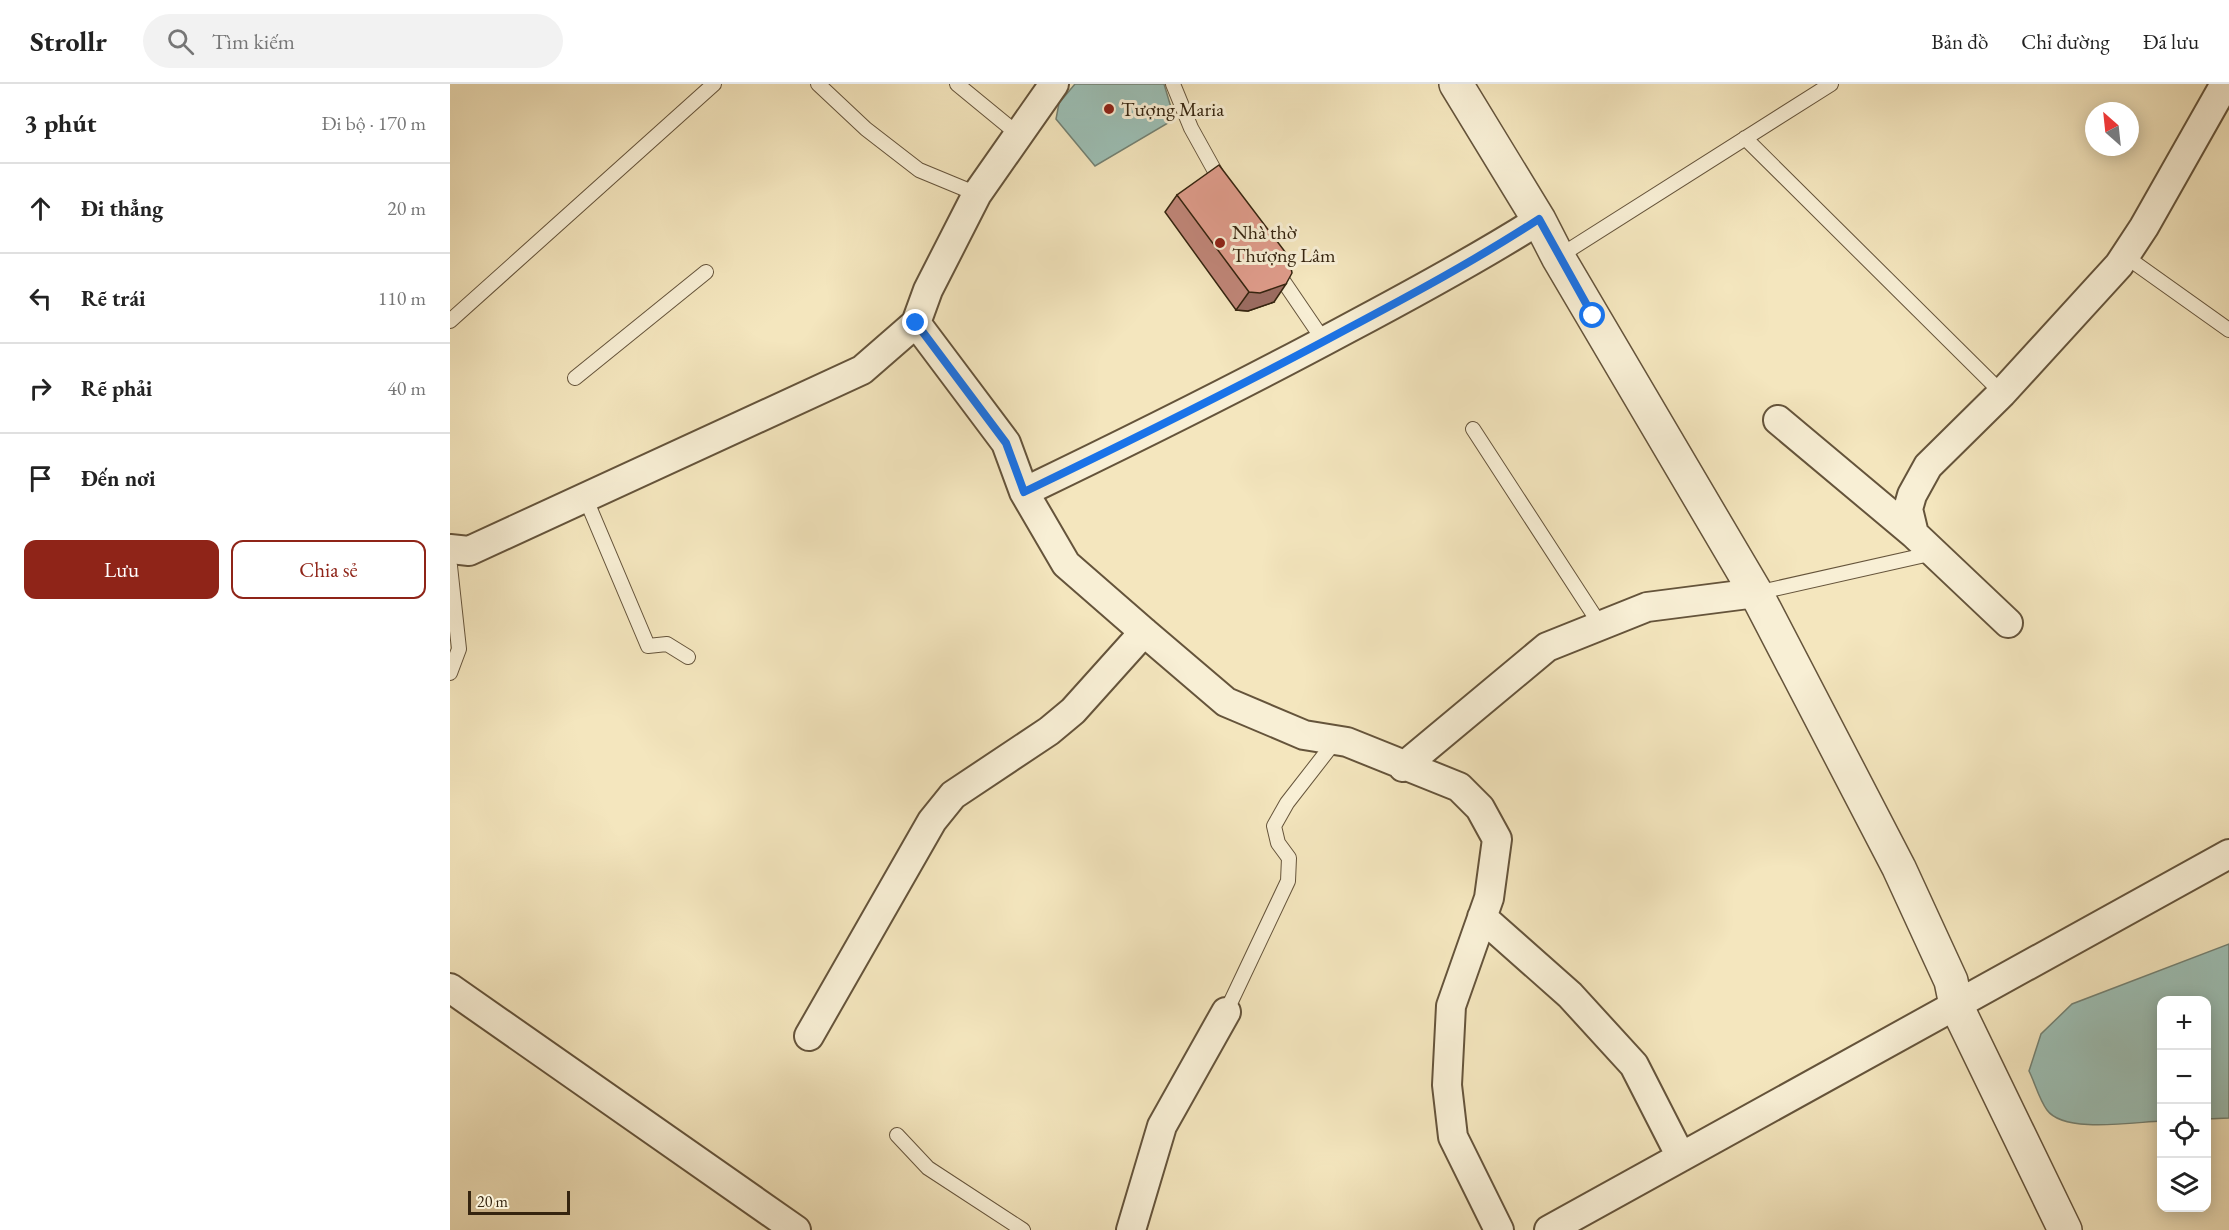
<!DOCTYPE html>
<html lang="vi">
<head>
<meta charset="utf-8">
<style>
	:root { --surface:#fff; --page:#f2f2f2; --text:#222; --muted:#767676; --line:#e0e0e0; --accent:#8f2418 }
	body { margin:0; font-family:"EB Garamond",serif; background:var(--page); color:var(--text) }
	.controls { position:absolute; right:18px; bottom:18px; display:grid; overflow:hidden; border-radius:12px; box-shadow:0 3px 15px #0003 }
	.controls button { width:54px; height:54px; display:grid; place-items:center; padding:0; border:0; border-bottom:2px solid var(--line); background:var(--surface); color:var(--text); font:30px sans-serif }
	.compass { position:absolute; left:1635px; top:18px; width:54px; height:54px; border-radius:50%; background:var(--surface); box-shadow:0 3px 15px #0003; rotate:333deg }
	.scale { position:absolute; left:18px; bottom:15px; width:102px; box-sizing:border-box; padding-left:6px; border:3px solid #35240f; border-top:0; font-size:16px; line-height:21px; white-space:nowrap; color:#35240f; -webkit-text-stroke:4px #f8efd5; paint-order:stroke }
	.stop { position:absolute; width:18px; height:18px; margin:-14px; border:4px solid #1a73e8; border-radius:50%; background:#fff }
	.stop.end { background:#1a73e8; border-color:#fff; box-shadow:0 2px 6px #0008 }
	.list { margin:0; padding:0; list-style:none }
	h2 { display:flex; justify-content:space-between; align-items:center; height:78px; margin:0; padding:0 24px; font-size:26px }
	h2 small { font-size:20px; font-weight:400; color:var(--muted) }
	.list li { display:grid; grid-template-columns:39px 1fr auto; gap:18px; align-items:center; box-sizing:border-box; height:90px; padding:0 24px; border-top:2px solid var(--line) }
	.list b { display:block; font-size:22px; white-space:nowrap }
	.list em { font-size:20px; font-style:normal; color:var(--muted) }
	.actions { display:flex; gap:12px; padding:18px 24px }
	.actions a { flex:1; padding:14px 0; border:2px solid var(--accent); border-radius:12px; text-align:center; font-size:21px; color:var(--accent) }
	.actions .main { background:var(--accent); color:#fff }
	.icon { flex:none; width:33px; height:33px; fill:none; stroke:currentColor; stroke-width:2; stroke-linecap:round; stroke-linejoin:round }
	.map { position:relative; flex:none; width:1779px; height:1146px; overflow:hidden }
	header { display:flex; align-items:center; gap:36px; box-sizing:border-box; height:84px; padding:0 30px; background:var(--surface); border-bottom:2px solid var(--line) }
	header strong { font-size:28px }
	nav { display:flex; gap:33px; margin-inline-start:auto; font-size:21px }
	.search { width:420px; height:54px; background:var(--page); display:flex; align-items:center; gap:15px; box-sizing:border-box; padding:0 21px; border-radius:33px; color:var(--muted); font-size:22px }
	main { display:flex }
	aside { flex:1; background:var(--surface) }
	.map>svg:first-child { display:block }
</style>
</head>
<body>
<header>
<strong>Strollr</strong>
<div class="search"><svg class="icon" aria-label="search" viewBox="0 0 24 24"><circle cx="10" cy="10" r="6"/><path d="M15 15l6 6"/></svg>Tìm kiếm</div>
<nav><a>Bản đồ</a><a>Chỉ đường</a><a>Đã lưu</a></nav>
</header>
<main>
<aside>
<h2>3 phút<small>Đi bộ · 170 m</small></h2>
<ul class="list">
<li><svg class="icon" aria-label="ahead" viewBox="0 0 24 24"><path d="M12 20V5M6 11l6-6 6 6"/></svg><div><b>Đi thẳng</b></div><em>20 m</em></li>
<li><svg class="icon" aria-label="left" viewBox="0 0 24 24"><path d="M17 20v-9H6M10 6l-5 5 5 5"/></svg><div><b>Rẽ trái</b></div><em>110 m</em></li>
<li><svg class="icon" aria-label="right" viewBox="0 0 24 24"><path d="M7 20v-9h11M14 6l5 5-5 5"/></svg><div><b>Rẽ phải</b></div><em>40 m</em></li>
<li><svg class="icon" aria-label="arrive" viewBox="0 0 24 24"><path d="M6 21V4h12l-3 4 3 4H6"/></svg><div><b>Đến nơi</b></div></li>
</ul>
<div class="actions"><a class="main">Lưu</a><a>Chia sẻ</a></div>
</aside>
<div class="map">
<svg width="1779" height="1146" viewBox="0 0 1779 1146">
	<rect width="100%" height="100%" fill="#f4e6be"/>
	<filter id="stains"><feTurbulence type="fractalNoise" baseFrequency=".00333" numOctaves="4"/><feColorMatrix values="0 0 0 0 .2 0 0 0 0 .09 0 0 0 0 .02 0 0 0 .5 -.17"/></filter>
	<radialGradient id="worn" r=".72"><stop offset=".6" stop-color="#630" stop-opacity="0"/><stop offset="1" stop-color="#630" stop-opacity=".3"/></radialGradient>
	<path fill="#9cbfb5" stroke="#738173" stroke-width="1.5" d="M625,0H714L723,30L718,39L645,82L606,35L609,19Z
		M1779,860V1034L1757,1035L1756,916H1712L1711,1037C1685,1038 1614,1050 1597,1026C1589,1015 1585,999 1579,987L1591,950L1622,920Z"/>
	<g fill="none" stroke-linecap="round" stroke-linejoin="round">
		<g stroke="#65543b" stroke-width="16">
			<path id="service" d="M368,0L416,45L469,86L527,110
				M507,0L569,51
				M723,0L741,44L772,100
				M1295,54L1552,309
				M1675,172L1779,246
				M1108,173L1381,0
				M825,185L874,257
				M0,237L264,0
				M125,294L256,188
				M1023,345L1151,542
				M135,413L198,562L217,560L238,573
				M0,482L9,565L0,589
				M1306,509L1484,469
				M776,928L838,797L839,774L828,759L824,742L837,719L886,656
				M447,1051L478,1084L573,1146"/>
		</g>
		<g stroke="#65543b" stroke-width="32">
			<path id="minor" d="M466,239L556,359L574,408L616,480L694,548L776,618L854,651L897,658L1009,703L1030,724L1047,755L1039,814L1001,922L997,1001L1003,1053L1049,1146
				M1328,336L1464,450
				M574,408C682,356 789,303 895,246C961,211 1026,176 1089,136
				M0,465L19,467L412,286L466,239L478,206L527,110L604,0
				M1558,539L1464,450L1458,425L1462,411L1478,382L1552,309L1669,181L1694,143L1775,0
				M953,683L1097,563L1197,523L1306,509
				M1032,833L1120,911L1184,981L1231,1073
				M0,904L346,1146
				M359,952L482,737L503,711L599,647L623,627L694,548
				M681,1146L712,1042L776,928
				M1099,1146L1779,770"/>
		</g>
		<g stroke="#65543b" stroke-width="36">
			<path id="tertiary" d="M1006,0L1089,136L1108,173L1306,509L1449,784L1501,897L1506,921L1615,1146"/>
		</g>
		<use href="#service" stroke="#f8efd5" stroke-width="14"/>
		<use href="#minor" stroke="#f8efd5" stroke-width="28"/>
		<use href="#tertiary" stroke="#f8efd5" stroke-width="33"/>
	</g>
	<path fill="#bf8577" stroke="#35240f" stroke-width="1.5" d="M727,111L824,218L798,227L786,226L715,128Z"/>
	<path fill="#9b6c61" stroke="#35240f" stroke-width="1.5" d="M836,200L824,218L798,227L786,226L799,208Z"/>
	<path fill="#de9b8a" stroke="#35240f" stroke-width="1.5" d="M769,81L839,173L842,189L836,200L810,209L799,208L727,111Z"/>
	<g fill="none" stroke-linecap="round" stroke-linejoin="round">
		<path stroke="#1a73e8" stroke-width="8" d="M466,239L556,359L574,408C682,356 789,303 895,246C961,211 1026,176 1089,135L1143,232"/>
	</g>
	<g fill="#8f2418" stroke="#f8efd5" stroke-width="2">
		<circle cx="659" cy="25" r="6"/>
		<circle cx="770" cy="159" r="6"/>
	</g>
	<g text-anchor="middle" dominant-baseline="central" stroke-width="6" stroke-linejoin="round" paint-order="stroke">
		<g font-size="20" fill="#35240f" stroke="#f8efd5" text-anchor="start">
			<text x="671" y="25">Tượng Maria</text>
			<text x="782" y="148">Nhà thờ<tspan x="782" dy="23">Thượng Lâm</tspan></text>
		</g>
	</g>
	<rect width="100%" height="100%" filter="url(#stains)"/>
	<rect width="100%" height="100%" fill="url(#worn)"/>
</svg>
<div class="controls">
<button>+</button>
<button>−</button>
<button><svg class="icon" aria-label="locate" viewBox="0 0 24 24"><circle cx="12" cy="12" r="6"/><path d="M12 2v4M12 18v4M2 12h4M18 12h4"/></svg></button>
<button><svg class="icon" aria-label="layers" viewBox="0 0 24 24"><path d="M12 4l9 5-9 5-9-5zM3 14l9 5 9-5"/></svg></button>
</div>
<svg class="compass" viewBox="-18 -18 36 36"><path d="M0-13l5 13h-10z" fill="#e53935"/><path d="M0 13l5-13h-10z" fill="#767676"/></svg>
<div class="scale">20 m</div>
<div class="stop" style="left:1143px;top:232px"></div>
<div class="stop end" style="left:466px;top:239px"></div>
</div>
</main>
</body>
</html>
